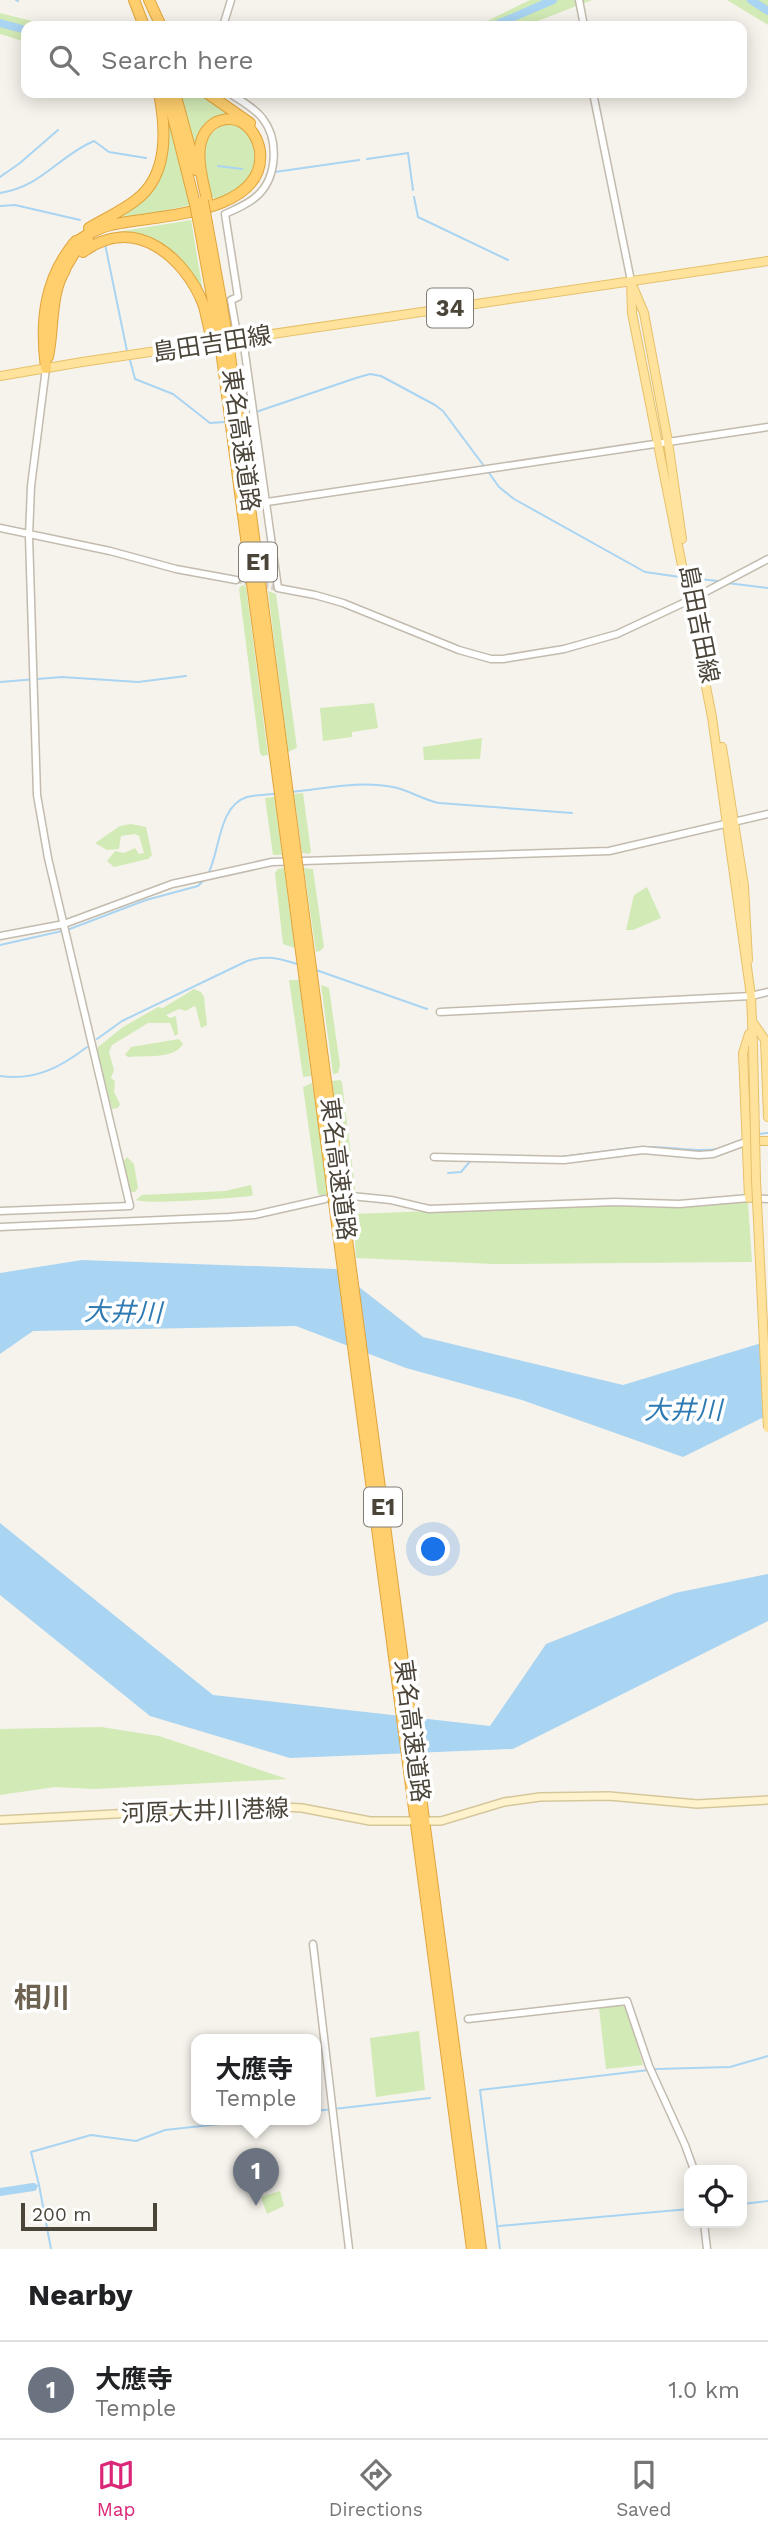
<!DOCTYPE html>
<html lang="en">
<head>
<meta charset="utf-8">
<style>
	:root { --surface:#fff; --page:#f6f6f6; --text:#202124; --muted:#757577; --line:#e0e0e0; --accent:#db2777 }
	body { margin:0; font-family:"Work Sans","Noto Sans JP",sans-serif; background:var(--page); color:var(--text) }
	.controls { position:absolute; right:21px; bottom:21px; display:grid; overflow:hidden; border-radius:14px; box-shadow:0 4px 18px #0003 }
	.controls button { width:63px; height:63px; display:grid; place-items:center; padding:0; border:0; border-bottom:2px solid var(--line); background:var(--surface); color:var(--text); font:35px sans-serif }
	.scale { position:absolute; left:21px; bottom:18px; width:136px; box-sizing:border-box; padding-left:7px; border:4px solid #4b4439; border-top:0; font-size:19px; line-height:24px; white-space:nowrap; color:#4b4439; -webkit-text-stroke:5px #fff; paint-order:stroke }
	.you { position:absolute; left:434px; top:1550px; width:24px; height:24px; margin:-18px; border:5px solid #fff; border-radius:50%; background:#1a73e8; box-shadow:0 0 0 10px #1a73e833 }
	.badge { display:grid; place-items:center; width:46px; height:46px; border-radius:50%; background:var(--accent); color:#fff; font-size:23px; font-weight:700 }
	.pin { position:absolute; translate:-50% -58px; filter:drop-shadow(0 2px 4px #0008) }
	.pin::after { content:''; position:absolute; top:37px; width:24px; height:21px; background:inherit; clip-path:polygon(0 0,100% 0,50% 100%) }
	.popup { position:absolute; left:191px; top:2034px; width:130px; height:91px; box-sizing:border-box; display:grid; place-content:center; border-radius:14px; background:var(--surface); filter:drop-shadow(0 2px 5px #0005); font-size:23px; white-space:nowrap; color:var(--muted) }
	.popup b { font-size:26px; color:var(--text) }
	.popup::after { content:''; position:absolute; left:50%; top:100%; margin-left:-14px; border:14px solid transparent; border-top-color:var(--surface) }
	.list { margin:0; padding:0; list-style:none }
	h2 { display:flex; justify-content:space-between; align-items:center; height:91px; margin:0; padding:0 28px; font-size:30px }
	h2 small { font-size:23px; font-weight:400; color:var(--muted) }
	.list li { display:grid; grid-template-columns:46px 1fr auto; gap:21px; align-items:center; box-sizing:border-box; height:98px; padding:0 28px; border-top:2px solid var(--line) }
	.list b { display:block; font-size:26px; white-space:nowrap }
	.list p { margin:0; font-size:23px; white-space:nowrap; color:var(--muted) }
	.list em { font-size:23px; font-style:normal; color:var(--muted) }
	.icon { flex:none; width:38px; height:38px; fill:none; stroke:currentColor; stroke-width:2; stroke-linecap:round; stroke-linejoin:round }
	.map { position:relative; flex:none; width:768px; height:2249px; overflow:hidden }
	.search { position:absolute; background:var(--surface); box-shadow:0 4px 18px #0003; left:21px; right:21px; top:21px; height:77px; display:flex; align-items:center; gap:18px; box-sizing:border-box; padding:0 24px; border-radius:14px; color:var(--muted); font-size:26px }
	.sheet { height:189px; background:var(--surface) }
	nav { display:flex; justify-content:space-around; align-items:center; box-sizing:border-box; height:98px; border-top:2px solid var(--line); background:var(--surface); font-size:19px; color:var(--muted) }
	nav a { display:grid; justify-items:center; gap:4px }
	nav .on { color:var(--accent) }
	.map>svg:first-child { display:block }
</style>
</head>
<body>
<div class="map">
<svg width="768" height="2249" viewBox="0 0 768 2249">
	<rect width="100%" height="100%" fill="#f6f3ec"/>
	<path fill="#d2eab5" d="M530,0H592L525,26H477Z
		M727,0H768V25Z
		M0,13L52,26H26V42L0,34Z
		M179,93H202L238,117L220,118L195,154Z
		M167,112L190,205L109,223L138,202L165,154Z
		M228,122C250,127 256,142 254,163C254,171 253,176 247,183C240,190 228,195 219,200L211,197C204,167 194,138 228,122Z
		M191,220L204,297L187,268L124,234L111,233Z
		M242,585L246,586L268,755L262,756L260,753L239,589Z
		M268,591L276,594L297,748L288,752Z
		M374,703L378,728L352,732V737L323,741L320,708Z
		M482,738L480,759L424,760L423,747Z
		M303,793L311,852L309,854L302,853L294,794Z
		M275,797L282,855H273L265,798Z
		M131,824L146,827L152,855L148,859L114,867L107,861L115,851L124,853L135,848L139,854L144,853L139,836L135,834L121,836L119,849L107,850L95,843L120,826Z
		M284,868L295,948L283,944L275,873L278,869Z
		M304,868L313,869L324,947L320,951L316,952Z
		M647,887L661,918L633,930H626L634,895Z
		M289,980H299L311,1076L303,1077Z
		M321,985L329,988L340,1065L338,1073L333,1074Z
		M194,989L201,992L204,997L207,1025L201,1028L196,1008L194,1006L186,1011L179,1009L166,1015L170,1018L176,1016L178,1034L175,1036L170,1023H148L112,1045L109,1052L114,1070L111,1078L115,1081L114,1092L120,1104L118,1108L112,1109L97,1053L98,1047L123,1027L158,1007L163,1008C174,1001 183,996 194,989Z
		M179,1039L183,1044C174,1060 144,1055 128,1057L125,1055L131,1047Z
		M340,1080L342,1082L355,1189L354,1192H347L332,1081Z
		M312,1083L329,1195L322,1196L318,1194L303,1087Z
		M127,1157L134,1164L138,1188L135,1192H130C125,1184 126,1172 122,1163Z
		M251,1185L253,1195L250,1196C233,1198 146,1205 136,1200L142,1195L225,1191Z
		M748,1202L752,1262L494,1264L356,1258L353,1214L590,1205L666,1208Z
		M101,1727L159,1736L287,1779L94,1789L55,1787L0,1795V1729Z
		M626,2005L643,2065L606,2069L599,2008Z
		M419,2031L425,2090L376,2097L370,2038Z
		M280,2191L284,2206L267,2214L261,2197Z"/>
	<path fill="#a9d4f2" d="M82,1260L336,1269L423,1337L623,1385L768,1341V1415L683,1457L522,1400L406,1368L296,1326L33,1331L0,1354V1273Z
		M0,1523L213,1695L490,1726L546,1644L675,1593L768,1574V1621L513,1749L290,1758L150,1716L0,1595Z"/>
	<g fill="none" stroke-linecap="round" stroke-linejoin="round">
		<path stroke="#a9d4f2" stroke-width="2" d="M16,0L18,1
			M367,159L408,153L413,190
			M218,166L242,169
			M275,172L359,160
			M0,177L20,163L58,130
			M0,193C43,186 58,156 94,141L109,152L146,158
			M414,197L418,217L508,260
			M0,206L15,205L80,220
			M105,244L127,351
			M130,360L135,379L173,394L210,423L225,422
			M256,412L356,378L370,374L381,376L435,405L443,411L484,466
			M243,416L251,414
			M487,470L499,487L514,499L645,572L680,577
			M689,578L718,581
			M727,583L768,588
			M0,682L62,677L138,682L186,676
			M290,792C324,789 360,780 393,787C409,790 423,800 439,803L572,813
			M208,874C220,852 218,806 247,797C255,795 265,795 274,794
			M67,930L146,900L198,886L205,879
			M0,945L62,931
			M316,970L427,1009
			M97,1039L122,1021L247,961C266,955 279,958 297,964
			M0,1076C35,1081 61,1067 87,1047
			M758,1134L768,1133
			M647,1147C671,1146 694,1153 718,1149
			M560,1157L631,1148
			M448,1173L461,1172L472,1159
			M316,2111L430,2098
			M39,2185L51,2249
			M33,2187L39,2185L31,2152L91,2135L136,2141L165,2130L229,2123L232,2120
			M742,2204L768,2201
			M499,2226L689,2209
			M500,2249L480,2090L657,2069L730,2067L768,2056"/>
		<path stroke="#a9d4f2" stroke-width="8" d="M751,0L768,11
			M0,23L26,30
			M493,26L553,0
			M0,2192L33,2187"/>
		<path stroke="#d4d0c8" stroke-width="6" stroke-dasharray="6 3" stroke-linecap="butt" d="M236,580L278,588"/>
		<g stroke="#c2bbae" stroke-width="9">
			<path id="tertiary" d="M579,0L584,26
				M223,26L231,0
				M229,93C240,100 255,108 263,119C279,140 277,177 258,195C249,204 236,209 225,214L238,297L231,300L238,340
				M593,93L631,281
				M243,339L278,588L315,595L343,603L459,650L491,659H503L564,649L617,634L694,598L768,559
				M267,502L768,427
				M0,528L110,551L176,569L236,580
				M0,936L64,924L172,884L272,862L609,851L768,814
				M440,1012L751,996L768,992
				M434,1157L564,1160L643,1150L699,1155L713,1154L748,1141
				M351,1196L391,1200L429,1209L615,1202L679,1204L749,1198L768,1199
				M0,1211L130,1206L48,858L37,795L29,536L31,486L46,368
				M0,1227L229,1217L254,1215L325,1199
				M313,1944L349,2249
				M468,2019L627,2001L649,2066L685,2145L694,2170
				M704,2223L707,2249"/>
		</g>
		<g stroke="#d6c79b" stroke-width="10">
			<path id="secondary" d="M0,1820L267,1806L302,1808L370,1821H409
				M427,1821H441L504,1802L540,1797L609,1796L697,1804L768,1800"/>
		</g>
		<g stroke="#e6c16a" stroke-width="10">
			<path id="primary" d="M631,281L632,313L712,717L751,996L753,1046
				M633,287L644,313L668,442L682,539
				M0,376L82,362L768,261
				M722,747L744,886L748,960
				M752,1021L765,1040L768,1117
				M750,1141H768
				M749,1198L743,1053L749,1034"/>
		</g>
		<g stroke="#e0a43c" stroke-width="12">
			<path id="motorway" d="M134,0L144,26
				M149,0L161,26
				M167,93L195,204
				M175,93L196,170
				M207,93L250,123
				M207,223L221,300
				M199,224L213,302
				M89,228C104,219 122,211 136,200C169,175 166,129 159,93
				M73,244C85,236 97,228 111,225C152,215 267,216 260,151C258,139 251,126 239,121C231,118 221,119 213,124C190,141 202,177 207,200
				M83,252C134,214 185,256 204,306
				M63,272L75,252L88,240
				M229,348L296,855
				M221,350L288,854
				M48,357C54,330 50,294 65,270
				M46,368C40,322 44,278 76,241
				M290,868L472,2249
				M298,870L481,2249"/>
		</g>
		<use href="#tertiary" stroke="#fff" stroke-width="6"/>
		<use href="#secondary" stroke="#fff3cd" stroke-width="7"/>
		<use href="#primary" stroke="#ffe39c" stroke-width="8"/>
		<use href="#motorway" stroke="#ffcf6e" stroke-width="10"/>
		<g stroke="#e6c16a" stroke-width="10" stroke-linecap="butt">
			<path id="primary-bridge" d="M753,1046L756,1180L768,1428"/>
		</g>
		<g stroke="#e0a43c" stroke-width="12" stroke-linecap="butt">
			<path id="motorway-bridge" d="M203,201L207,223
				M195,204L199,224
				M221,300L229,348
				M213,302L221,350
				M204,306L214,350
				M288,854L290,868
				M296,855L298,870"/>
		</g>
		<use href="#primary-bridge" stroke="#ffe39c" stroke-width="8"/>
		<use href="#motorway-bridge" stroke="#ffcf6e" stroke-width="10"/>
	</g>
	<g text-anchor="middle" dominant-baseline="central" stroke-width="7" stroke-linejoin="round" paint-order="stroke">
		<g fill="#fff" stroke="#817c74" stroke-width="2">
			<rect x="427" y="288.5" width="46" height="39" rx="5"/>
			<rect x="239" y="542.5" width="38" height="39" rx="5"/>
			<rect x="364" y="1487.5" width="38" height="39" rx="5"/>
		</g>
		<g font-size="23" font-weight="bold" fill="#4b4439">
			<text x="450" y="308">34</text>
			<text x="258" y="562">E1</text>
			<text x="383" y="1507">E1</text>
		</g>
		<g font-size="24" fill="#4b4439" stroke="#fff">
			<text transform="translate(212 344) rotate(-9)">島田吉田線</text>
			<text transform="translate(241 440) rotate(82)">東名高速道路</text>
			<text transform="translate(699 624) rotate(79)">島田吉田線</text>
			<text transform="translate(338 1169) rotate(83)">東名高速道路</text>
			<text transform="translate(412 1731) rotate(83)">東名高速道路</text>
			<text transform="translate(205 1811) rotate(-2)">河原大井川港線</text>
		</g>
		<g font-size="26" font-style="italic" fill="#2e7ab2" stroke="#fff">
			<text transform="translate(123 1312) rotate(1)">大井川</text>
			<text x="683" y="1410">大井川</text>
		</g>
		<g font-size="28" font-weight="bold" fill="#6e6250" stroke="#fff">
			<text x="42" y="1997">相川</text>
		</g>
	</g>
</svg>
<div class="controls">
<button><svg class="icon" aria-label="locate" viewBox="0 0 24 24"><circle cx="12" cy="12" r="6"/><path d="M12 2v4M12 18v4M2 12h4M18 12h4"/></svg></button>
</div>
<div class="scale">200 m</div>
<div class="you"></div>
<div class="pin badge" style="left:256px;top:2206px;background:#6b7280">1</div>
<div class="popup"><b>大應寺</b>Temple</div>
<div class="search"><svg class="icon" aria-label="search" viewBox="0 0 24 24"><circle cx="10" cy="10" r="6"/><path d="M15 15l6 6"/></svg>Search here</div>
</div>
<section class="sheet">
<h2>Nearby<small></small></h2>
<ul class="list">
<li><span class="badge" style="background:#6b7280">1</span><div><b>大應寺</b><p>Temple</p></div><em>1.0 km</em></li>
</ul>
</section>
<nav>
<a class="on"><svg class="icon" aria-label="map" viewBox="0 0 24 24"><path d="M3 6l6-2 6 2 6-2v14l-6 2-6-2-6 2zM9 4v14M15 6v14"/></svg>Map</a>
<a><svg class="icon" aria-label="directions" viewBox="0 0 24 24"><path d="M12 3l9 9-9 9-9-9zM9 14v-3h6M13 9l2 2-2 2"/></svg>Directions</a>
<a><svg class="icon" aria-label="saved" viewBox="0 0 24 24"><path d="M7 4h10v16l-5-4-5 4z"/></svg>Saved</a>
</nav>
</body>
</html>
